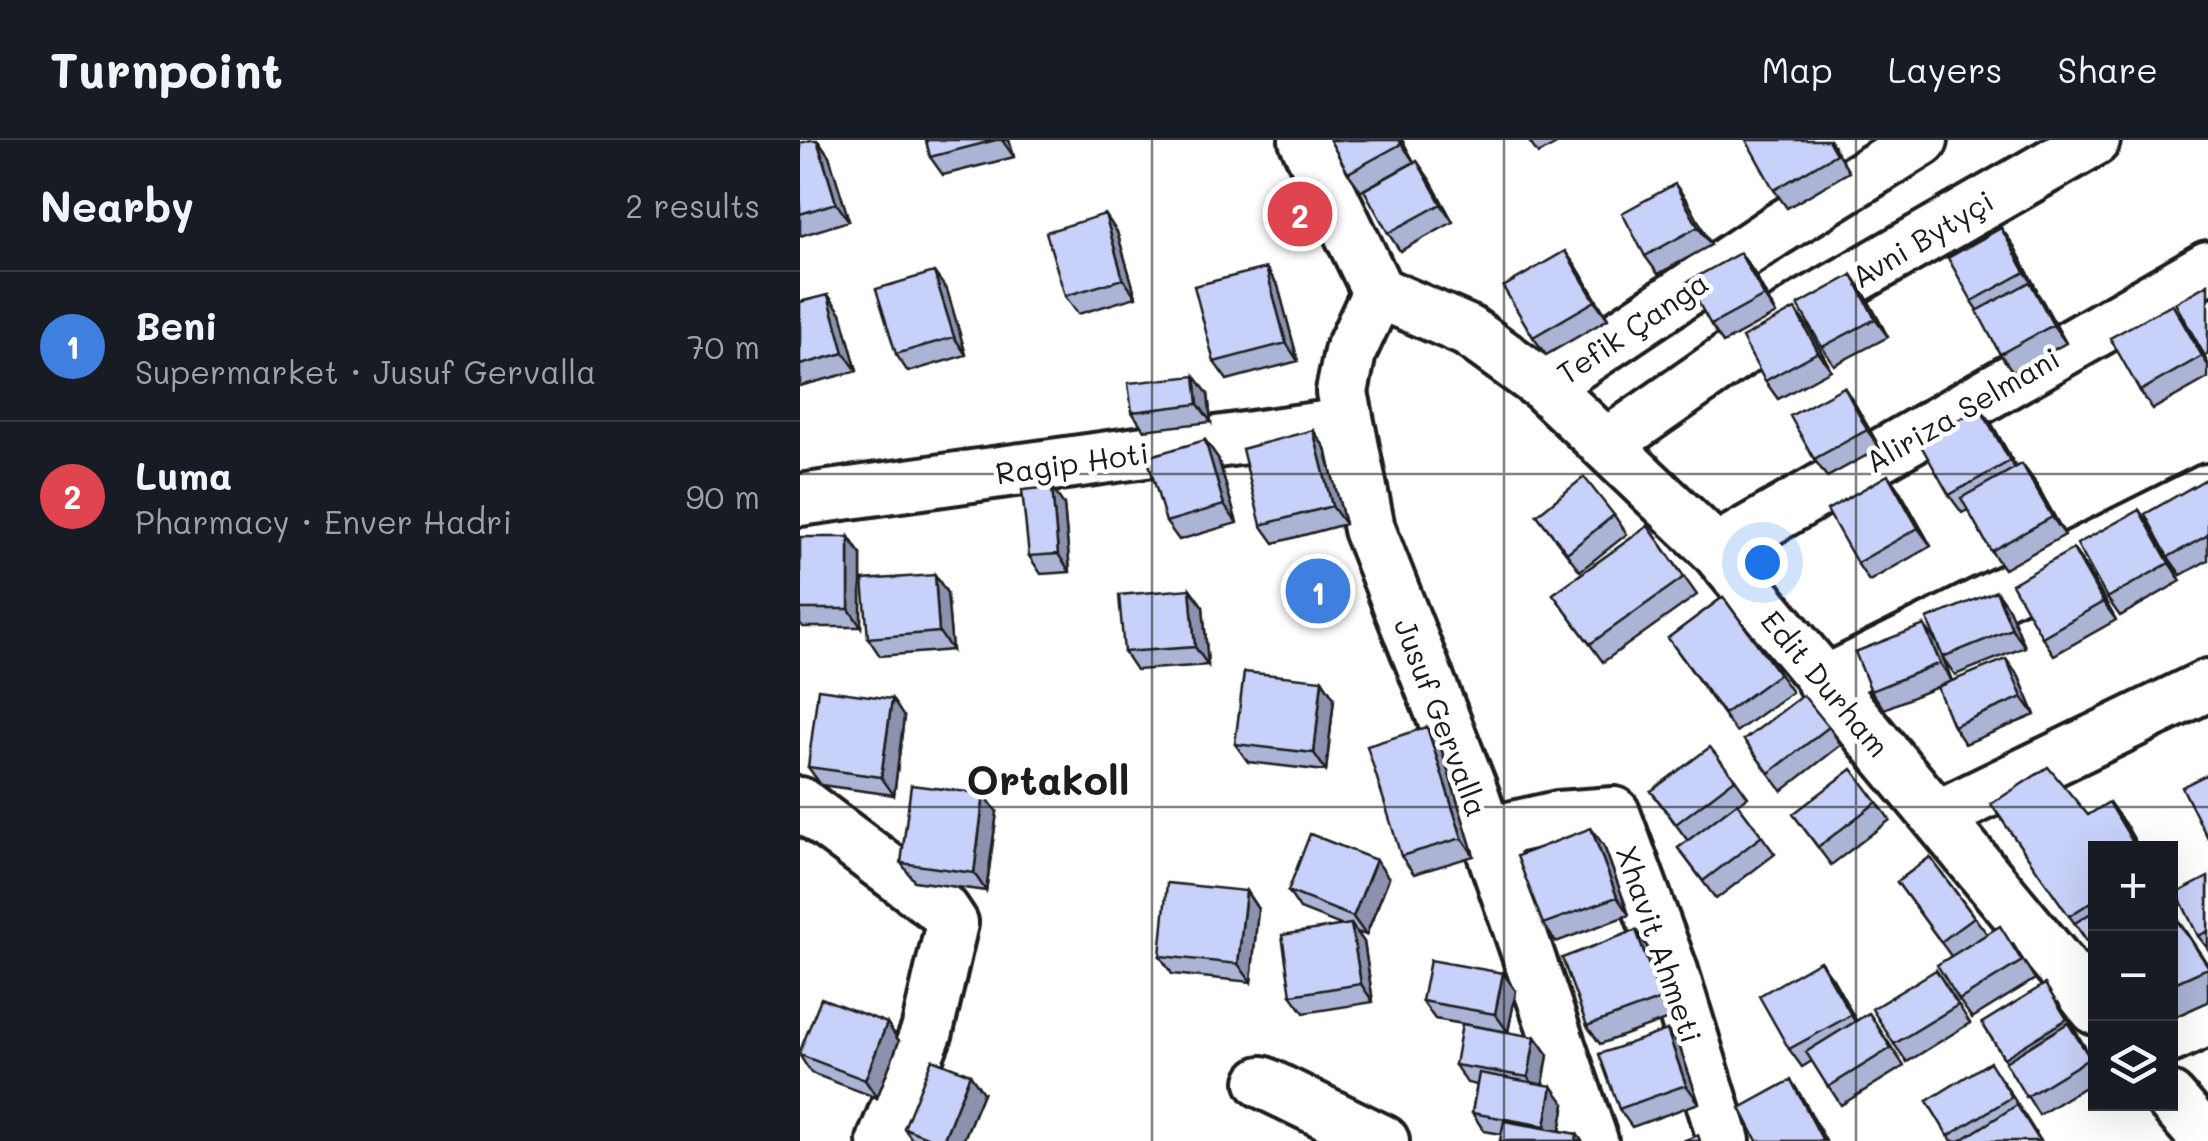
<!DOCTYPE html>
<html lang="en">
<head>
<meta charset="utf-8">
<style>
	:root { --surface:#171b24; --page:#20242c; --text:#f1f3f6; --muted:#9ea1a6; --line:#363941; --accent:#1f6fb2 }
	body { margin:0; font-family:Mali,sans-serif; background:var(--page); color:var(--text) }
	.controls { position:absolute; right:30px; bottom:30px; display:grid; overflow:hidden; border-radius:0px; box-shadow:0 10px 40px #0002 }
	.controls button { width:90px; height:90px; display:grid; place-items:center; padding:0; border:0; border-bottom:2px solid var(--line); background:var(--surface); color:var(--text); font:50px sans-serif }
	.you { position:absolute; left:962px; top:422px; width:35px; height:35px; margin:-25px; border:8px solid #fff; border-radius:50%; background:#1a73e8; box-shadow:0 0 0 15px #1a73e833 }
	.badge { display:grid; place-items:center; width:65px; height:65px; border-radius:50%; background:var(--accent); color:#fff; font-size:32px; font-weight:700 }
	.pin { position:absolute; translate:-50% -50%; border:5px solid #fff; box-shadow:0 2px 10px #0006 }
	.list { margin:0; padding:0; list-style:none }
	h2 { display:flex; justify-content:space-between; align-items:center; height:130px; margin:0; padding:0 40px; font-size:42px }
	h2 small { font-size:32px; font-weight:400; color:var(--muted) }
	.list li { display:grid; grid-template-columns:65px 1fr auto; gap:30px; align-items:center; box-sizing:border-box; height:150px; padding:0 40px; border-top:2px solid var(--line) }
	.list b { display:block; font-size:38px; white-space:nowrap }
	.list p { margin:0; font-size:32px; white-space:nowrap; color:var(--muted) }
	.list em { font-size:32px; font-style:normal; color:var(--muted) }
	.icon { flex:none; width:55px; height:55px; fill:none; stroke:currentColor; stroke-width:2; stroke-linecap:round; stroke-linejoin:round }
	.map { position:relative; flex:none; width:1408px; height:1001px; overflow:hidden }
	header { display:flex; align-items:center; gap:60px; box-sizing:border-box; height:140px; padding:0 50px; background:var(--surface); border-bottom:2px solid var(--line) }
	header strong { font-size:48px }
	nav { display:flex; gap:55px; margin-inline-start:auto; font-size:35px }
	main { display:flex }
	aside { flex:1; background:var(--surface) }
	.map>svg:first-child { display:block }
</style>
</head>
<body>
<header>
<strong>Turnpoint</strong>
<nav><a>Map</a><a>Layers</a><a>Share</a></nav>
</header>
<main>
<aside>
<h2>Nearby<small>2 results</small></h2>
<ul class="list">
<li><span class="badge" style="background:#3f7fe0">1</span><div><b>Beni</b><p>Supermarket · Jusuf Gervalla</p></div><em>70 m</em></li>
<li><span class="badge" style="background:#e0444e">2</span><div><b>Luma</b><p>Pharmacy · Enver Hadri</p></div><em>90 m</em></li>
</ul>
</aside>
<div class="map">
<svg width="1408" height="1001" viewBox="0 0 1408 1001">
	<rect width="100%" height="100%" fill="#fff"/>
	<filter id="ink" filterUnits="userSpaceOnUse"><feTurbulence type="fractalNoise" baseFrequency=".01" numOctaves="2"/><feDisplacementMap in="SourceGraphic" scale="20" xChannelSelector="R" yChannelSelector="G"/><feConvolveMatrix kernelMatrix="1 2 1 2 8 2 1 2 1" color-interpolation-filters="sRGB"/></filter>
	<g filter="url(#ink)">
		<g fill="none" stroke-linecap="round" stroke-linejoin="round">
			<g stroke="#1c1c1c" stroke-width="58">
				<path id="minor" d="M505,0L578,152
					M578,152L668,191L744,246L916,410L1296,869
					M578,152L550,212L542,252L569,389L670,646L792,1001
					M744,246L975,91L1122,0
					M806,305L1002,168L1294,0
					M0,360L545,284
					M916,410L1408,127
					M1023,543L1408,350
					M0,663L144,771L152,783L127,891L83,1001
					M1140,675L1408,545
					M687,693L758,677L814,673L872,831L924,1001
					M1370,897L1408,880
					M462,942L583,1001
					M1370,958L1408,1001"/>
			</g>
			<use href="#minor" stroke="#fff" stroke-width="50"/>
		</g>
		<path fill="#acb4d6" stroke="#1c1c1c" stroke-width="2.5" d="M18,0L29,16L49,81L0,96V3Z
			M126,0H209L214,17L143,35L130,17Z
			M530,0H602L614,22L561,51L548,33Z
			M728,0H764L738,14Z
			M1030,0L1049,32L987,68L974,50Z
			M630,40L653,82L600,111L588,93Z
			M888,62L911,105L858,134L845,116Z
			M1201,88L1214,106L1237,150L1236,151L1266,203L1213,232L1200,214L1178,170L1172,161Z
			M317,92L336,157L278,174L265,156Z
			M940,113L953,131L976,174L923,203L911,185Z
			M466,128L478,146L498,221L427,240L414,222Z
			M778,129L808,179L746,215L733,197Z
			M1052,135L1064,153L1088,197L1034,225L1022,207Z
			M147,150L166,215L108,232L96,214Z
			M28,155L41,173L57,231L0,246V162Z
			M1384,182L1408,223V238L1353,269L1340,251Z
			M1008,187L1031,230L978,259L965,241Z
			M408,254L411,282L344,290L332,272Z
			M1056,266L1080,308L1027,337L1014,319Z
			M1180,268L1193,286L1216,327L1222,324L1235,342L1265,395L1204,429L1191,411L1168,370L1162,373L1149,355Z
			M513,290L525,308L545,384L474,403L461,385Z
			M405,300L418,318L437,383L379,400L366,382Z
			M1408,338V420L1381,435L1368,417Z
			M1101,353L1131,406L1069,441L1057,423Z
			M264,365L270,432L241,434L229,416Z
			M1339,370L1351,388L1381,441L1320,476L1307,458Z
			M737,375H814L827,394L780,431Z
			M848,386L897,455L803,522L753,454Z
			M1273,409L1286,427L1316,480L1254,515L1242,497Z
			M61,415V487H3L0,483V469Z
			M135,435L147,453L152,510L80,516L68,498Z
			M390,449L403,467L408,525L336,530L324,512Z
			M923,457L992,552L936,592L868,498Z
			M1209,469L1225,507L1155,535L1143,518L1152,541L1084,569L1071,551L1124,485L1137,502Z
			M1219,537L1235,575L1165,604L1153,586Z
			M522,540L534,558L526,631L448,622L435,604Z
			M104,577L94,655L21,645L8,627Z
			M627,587L640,605L674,716L614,734L601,716Z
			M1029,587L1041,605L982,651L944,600Z
			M935,639L948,657L938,664L975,714L916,759L878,708L888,701L851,651Z
			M1077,662L1090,680L1031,725L993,674Z
			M1191,664L1288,675L1327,687L1339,708H1296V814Z
			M197,672L186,751L114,741L101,723Z
			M804,706L829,775L756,802L743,784Z
			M1130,717L1187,794L1213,804L1235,839L1172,878L1159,860L1151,816L1097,742Z
			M1408,737V809L1398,796Z
			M589,738L566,795L557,792L564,802L573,862L504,873L491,855L541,785L500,769L488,751Z
			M446,751L458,769L451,842L372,834L360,816Z
			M1370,768L1408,825V862L1370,879Z
			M836,790L848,808L874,877L800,904L787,886Z
			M1136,830L1170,883L1107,922L1094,904Z
			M1033,839L1056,881L1069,873L1104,926L1041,965L1012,921L1002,927L989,909Z
			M716,851L708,892L635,879L622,861Z
			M1258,862L1296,925V940L1239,975L1182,883Z
			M87,883L99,901L77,958L11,933L0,916V911Z
			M867,890L880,908L899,963L832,987L819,969Z
			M735,897L748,915L743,944L765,964L760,991L777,994L782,1001H700L702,994L684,991L672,973L677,945L667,943L655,925Z
			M1202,940L1241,1001H1152L1127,961Z
			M183,953L163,1001H113L104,988Z"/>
		<path fill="#8c92ae" stroke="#1c1c1c" stroke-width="2.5" d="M18,0L29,16L49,81L36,63Z
			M202,0H209L214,17Z
			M599,0H602L614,22Z
			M617,21L630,40L653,82L641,64Z
			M875,44L888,62L911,105L898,87Z
			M305,74L317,92L336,157L323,139Z
			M1201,88L1214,106L1237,150L1225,132Z
			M765,111L778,129L808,179L795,161Z
			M940,113L953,131L976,174L964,156Z
			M466,128L478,146L498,221L486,203Z
			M134,132L147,150L166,215L154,197Z
			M1052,135L1064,153L1088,197L1075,179Z
			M1230,142L1242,160L1266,203L1253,185Z
			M28,155L41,173L57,231L44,213Z
			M1372,164L1384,182L1408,225L1402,216Z
			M995,169L1008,187L1031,230L1018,212Z
			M395,236L408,254L411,282L398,264Z
			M1044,247L1056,266L1080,308L1067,290Z
			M1180,268L1193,286L1223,339L1210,321Z
			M513,290L525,308L545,384L532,366Z
			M405,300L418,318L437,383L424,365Z
			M1222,324L1235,342L1265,395L1252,377Z
			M1088,335L1101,353L1131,406L1118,388Z
			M252,347L264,365L270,432L258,414Z
			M1339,370L1351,388L1381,441L1369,423Z
			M49,397L61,415V487L49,469Z
			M1273,409L1286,427L1316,480L1303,462Z
			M135,435L147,453L152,510L139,492Z
			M390,449L403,467L408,525L395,507Z
			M1196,451L1209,469L1225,507L1212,489Z
			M1124,485L1137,503L1152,541L1140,523Z
			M1206,519L1219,537L1235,575L1222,557Z
			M522,540L534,558L526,631L514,613Z
			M92,559L104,577L94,655L81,637Z
			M627,587L640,605L674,716L662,698Z
			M184,654L197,672L186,751L174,733Z
			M1309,662L1327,687L1339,708H1337L1334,704Z
			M791,688L804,706L829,775L817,757Z
			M576,720L589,738L566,795L553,777Z
			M446,751L458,769L451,842L438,824Z
			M551,784L564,802L573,862L561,844Z
			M836,790L848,808L874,877L861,859Z
			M1020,821L1033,839L1063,893L1051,875Z
			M703,833L716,851L708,892L695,874Z
			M87,883L99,901L77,958L65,940Z
			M867,890L880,908L899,963L886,945Z
			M735,897L748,915L741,955L728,937Z
			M170,934L183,953L163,1001H143Z
			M991,940L1003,959L1026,1001H1023Z
			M752,946L765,964L758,1001H756L745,986Z"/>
		<path fill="#c8d1f9" stroke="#1c1c1c" stroke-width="2.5" d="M11,0H17L36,63L0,74V3Z
			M126,0H196L130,17Z
			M530,0H599L601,4L548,33Z
			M946,0H1028L1036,14L974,50Z
			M617,21L641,64L588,93L564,50Z
			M875,44L898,87L845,116L822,73Z
			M305,74L323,139L265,156L246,92Z
			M1201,88L1225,132L1172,161L1148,118Z
			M765,111L795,161L733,197L703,147Z
			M940,113L964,156L911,185L887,142Z
			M466,128L486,203L414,222L394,146Z
			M134,132L154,197L96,214L76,149Z
			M1052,135L1075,179L1022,207L998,165Z
			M1230,142L1253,185L1200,214L1177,171Z
			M1408,144V214L1405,216L1375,163Z
			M28,155L44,213L0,225V162Z
			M1372,164L1402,216L1340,251L1310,198Z
			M995,169L1018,212L965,241L942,198Z
			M395,236L398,264L332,272L328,243Z
			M1044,247L1067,290L1014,319L990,276Z
			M1180,268L1210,321L1149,355L1119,302Z
			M513,290L532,366L461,385L442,309Z
			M405,300L424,365L366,382L347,317Z
			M1222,324L1252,377L1191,411L1161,358Z
			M1088,335L1118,388L1057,423L1027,370Z
			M784,337L814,375L767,413L737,375Z
			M1408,338V395L1368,417L1345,374Z
			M252,347L258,414L229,416L222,350Z
			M1339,370L1369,423L1307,458L1277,404Z
			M848,386L884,437L790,504L753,454Z
			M0,397H49V469H0Z
			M1273,409L1303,462L1242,497L1212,444Z
			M135,435L139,492L68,498L63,440Z
			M390,449L395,507L324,512L319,455Z
			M1196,451L1212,489L1143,517L1127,479Z
			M923,457L979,534L924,574L868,498Z
			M1124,485L1140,523L1071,551L1055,512Z
			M1206,519L1222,557L1153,586L1137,547Z
			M444,532L522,540L514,613L435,604Z
			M18,549L92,559L81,637L8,627Z
			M1003,555L1029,587L969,633L944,600Z
			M627,587L662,698L601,716L567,606Z
			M910,607L935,639L876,684L851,651Z
			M1248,627L1288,675L1309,662L1334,704L1330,708H1296V759L1269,776L1191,664Z
			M1052,629L1077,662L1018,707L993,674Z
			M1408,634V699L1382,647Z
			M111,645L184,654L174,733L101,723Z
			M937,663L962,696L903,741L878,708Z
			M791,688L817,757L743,784L717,716Z
			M510,694L576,720L553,777L488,751Z
			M1130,717L1174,777L1141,802L1097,742Z
			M1408,737V791L1398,796L1377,753Z
			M367,743L446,751L438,824L360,816Z
			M1296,770V814L1275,783Z
			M1370,770L1408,826V828L1370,845Z
			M551,784L561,844L491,855L482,795Z
			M1200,786L1222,821L1159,860L1137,825Z
			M836,790L861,859L787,886L762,818Z
			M630,820L703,833L695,874L622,861Z
			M1020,821L1051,875L989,909L959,856Z
			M1136,830L1158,865L1094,904L1072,869Z
			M1245,844L1267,879L1204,918L1182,883Z
			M21,858L87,883L65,940L0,915V911Z
			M1069,873L1091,908L1028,947L1006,912Z
			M1268,883L1290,918L1226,957L1205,922Z
			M662,884L735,897L728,937L655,925Z
			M867,890L886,945L819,969L799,914Z
			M132,919L170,934L143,1001H137L104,988Z
			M1190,922L1212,957L1148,996L1127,961Z
			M679,933L752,946L745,986L672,973Z
			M991,940L1023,1001H957L940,968Z
			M1217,965L1239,1000L1237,1001H1160Z
			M704,981L777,994L776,1001H700Z
			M898,995L900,1001H883Z"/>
	</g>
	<path fill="none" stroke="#1c1c1c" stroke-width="2.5" stroke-opacity="0.55" d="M352,0V1001M704,0V1001M1056,0V1001M0,334H1408M0,667H1408"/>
	<g text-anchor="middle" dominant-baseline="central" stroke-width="9" stroke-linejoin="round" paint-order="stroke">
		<g font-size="30" fill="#1c1c1c" stroke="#fff">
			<text transform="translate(1122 98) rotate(-31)">Avni Bytyçi</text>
			<text transform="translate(832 187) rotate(-34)">Tefik Çanga</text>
			<text transform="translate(1162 269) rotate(-30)">Aliriza Selmani</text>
			<text transform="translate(272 322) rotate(-8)">Ragip Hoti</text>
			<text transform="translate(1026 543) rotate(50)">Edit Durham</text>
			<text transform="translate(642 577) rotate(69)">Jusuf Gervalla</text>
			<text transform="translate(860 804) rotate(71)">Xhavit Ahmeti</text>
		</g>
		<g font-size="40" font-weight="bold" fill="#1c1c1c" stroke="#fff">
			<text x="248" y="639">Ortakoll</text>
		</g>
	</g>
</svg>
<div class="controls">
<button>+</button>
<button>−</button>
<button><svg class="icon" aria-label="layers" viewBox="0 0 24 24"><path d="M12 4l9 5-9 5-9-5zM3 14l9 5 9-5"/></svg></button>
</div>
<div class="you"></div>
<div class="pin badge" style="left:518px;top:451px;background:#3f7fe0">1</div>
<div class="pin badge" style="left:500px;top:74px;background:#e0444e">2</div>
</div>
</main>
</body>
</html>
